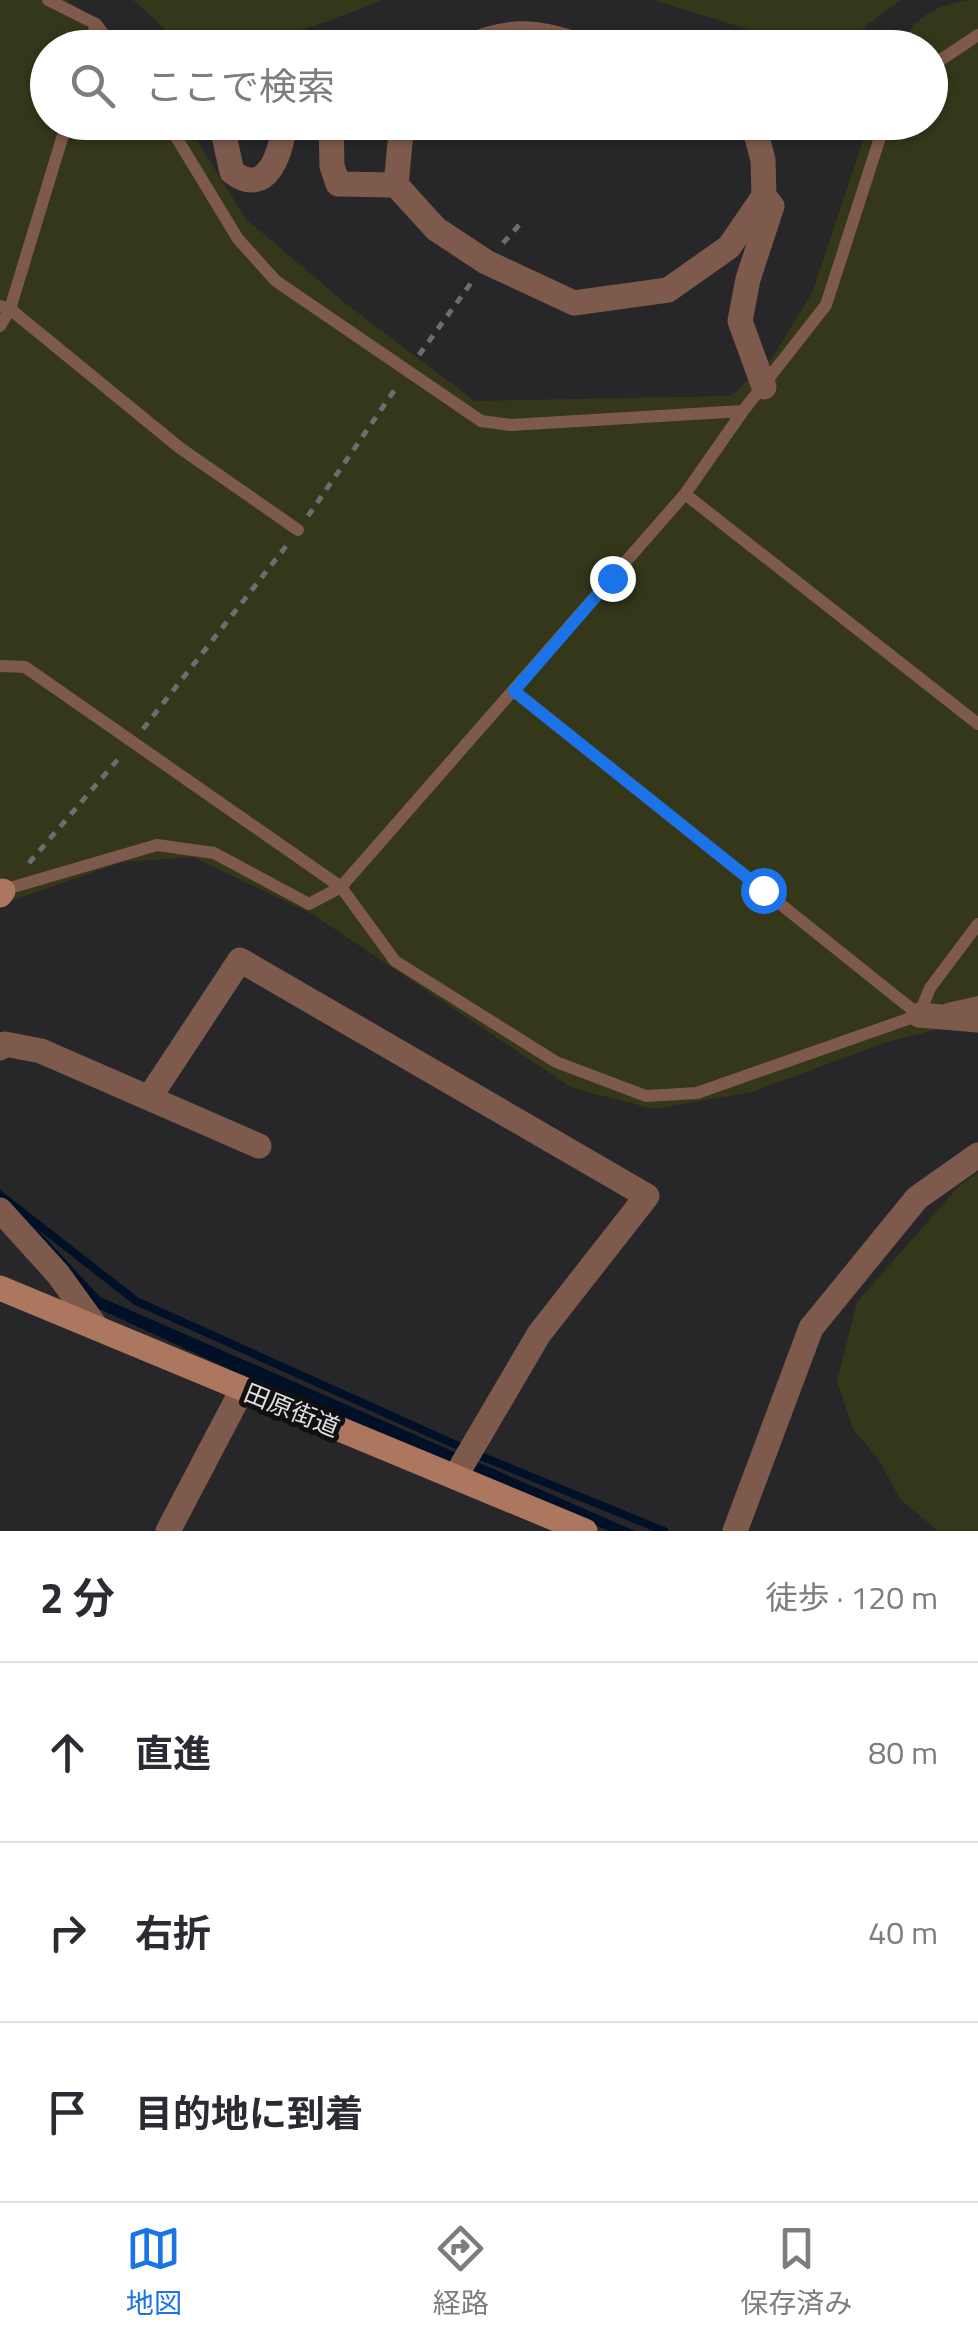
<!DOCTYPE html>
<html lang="ja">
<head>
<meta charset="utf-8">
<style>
	:root { --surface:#fff; --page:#f7f7f7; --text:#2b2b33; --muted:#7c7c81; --line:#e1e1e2; --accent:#1a73e8 }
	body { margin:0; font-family:"Titillium Web","Noto Sans JP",sans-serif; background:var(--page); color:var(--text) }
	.stop { position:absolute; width:30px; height:30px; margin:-22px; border:8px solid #1a73e8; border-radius:50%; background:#fff }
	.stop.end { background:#1a73e8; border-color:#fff; box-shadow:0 2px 10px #0008 }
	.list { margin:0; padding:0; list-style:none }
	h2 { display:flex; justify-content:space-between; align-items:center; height:130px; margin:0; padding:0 40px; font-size:42px }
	h2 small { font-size:32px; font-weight:400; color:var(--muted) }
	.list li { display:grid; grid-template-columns:65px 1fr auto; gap:30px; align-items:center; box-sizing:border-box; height:180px; padding:0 40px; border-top:2px solid var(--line) }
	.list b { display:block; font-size:38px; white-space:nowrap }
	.list em { font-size:32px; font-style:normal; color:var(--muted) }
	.icon { flex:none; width:55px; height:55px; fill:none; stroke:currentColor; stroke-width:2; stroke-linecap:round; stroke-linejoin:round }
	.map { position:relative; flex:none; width:978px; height:1531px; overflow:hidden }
	.search { position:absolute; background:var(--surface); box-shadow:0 2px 8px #0004; left:30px; right:30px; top:30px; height:110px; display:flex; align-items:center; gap:25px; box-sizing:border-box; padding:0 35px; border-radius:55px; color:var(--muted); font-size:38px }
	.sheet { height:670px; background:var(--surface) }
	nav { display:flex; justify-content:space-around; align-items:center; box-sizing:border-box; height:140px; border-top:2px solid var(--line); background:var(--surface); font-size:28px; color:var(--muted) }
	nav a { display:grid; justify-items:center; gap:5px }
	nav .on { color:var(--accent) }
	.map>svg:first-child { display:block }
</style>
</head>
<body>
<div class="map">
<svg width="978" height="1531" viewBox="0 0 978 1531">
	<rect width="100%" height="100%" fill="#27272a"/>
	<path fill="#34371a" d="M0,0H67L132,47L48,48V122L186,123L246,219L345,303L475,401L731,396L772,358L812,293L869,123L930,122V48L900,47C913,16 944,0 978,0V1019L887,1042L752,1092L654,1109L572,1088L312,914L193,857L122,862L8,902L0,897Z
		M133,0H383C346,15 221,64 187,45C168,35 150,14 133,0Z
		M653,0H901L866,26L855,47H790L774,37Z
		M978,1172V1531H938L900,1499L879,1460L853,1429L837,1381L857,1302L960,1185Z"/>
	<path fill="#001027" d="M0,1189L100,1297L635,1531H609L296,1400L97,1308L0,1205Z"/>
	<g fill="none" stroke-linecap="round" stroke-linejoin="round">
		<path stroke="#001027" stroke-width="8" d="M0,1195L136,1301L483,1457L664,1531"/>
		<path stroke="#6d6d6f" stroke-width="5" stroke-dasharray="8 8" stroke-linecap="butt" d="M503,243L521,223
			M419,355L471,283
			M308,516L398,385
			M143,729L287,545
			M29,863L120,757"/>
		<path stroke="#7d5a4b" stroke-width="12" d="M48,0L96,24L114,48
			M89,48L96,24
			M930,67L978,35
			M167,122L238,239L276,281L481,421L511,425L743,411L826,305L885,122
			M0,306L10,309L180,448L298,530
			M0,326L10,309L67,122
			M685,494L978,724
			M0,666L25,667L341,887L395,961L556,1062L646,1096L697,1093L922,1014
			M514,691L919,1015
			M3,890L157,845L214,853L309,904L341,887L685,494L743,411
			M947,1009L978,1002
			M919,1015L930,988L978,924"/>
		<path stroke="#7d5a4b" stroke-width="25" d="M465,48C510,27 541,31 586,48
			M221,122L232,172C268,199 281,152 285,122
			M331,122L332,166L338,184L396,185
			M402,122L396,185L436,229L486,262L574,303L668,290L729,247L764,196
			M753,122L763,160L764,196L772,206L748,279L740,321L764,387
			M919,1015L978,1020
			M0,1048L5,1044L41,1051L259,1146
			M149,1098L240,960L647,1196L539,1334L455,1477
			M0,1210L58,1274L97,1328
			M168,1531L242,1390
			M735,1531L811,1328L917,1198L978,1155"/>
		<path stroke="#ad765e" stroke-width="25" d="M0,895L3,891
			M0,1288L585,1531"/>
	</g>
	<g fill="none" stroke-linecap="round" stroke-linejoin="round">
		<path stroke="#1a73e8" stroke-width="12" d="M612,578L514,691L763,890"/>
	</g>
	<g text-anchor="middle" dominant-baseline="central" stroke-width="10" stroke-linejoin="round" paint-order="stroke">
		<g font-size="25" fill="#e0e0e2" stroke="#101012">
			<text transform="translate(292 1410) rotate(22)">田原街道</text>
		</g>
	</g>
</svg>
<div class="stop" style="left:763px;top:890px"></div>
<div class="stop end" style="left:612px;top:578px"></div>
<div class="search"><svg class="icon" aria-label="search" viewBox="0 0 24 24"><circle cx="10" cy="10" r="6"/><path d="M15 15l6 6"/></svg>ここで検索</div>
</div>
<section class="sheet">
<h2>2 分<small>徒歩 · 120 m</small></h2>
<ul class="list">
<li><svg class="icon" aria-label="ahead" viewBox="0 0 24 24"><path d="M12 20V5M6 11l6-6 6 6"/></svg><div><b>直進</b></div><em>80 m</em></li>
<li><svg class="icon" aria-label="right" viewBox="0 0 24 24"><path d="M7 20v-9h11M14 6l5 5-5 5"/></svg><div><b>右折</b></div><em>40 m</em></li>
<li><svg class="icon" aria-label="arrive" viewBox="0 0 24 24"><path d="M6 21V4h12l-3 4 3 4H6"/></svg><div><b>目的地に到着</b></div></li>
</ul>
</section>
<nav>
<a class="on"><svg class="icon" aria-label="map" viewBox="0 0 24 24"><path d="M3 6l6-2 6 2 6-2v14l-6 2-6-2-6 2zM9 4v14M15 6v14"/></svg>地図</a>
<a><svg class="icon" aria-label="directions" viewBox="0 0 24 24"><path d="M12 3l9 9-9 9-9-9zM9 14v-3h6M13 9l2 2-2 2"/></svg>経路</a>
<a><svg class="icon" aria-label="saved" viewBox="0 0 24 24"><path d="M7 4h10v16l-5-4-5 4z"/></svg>保存済み</a>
</nav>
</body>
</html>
